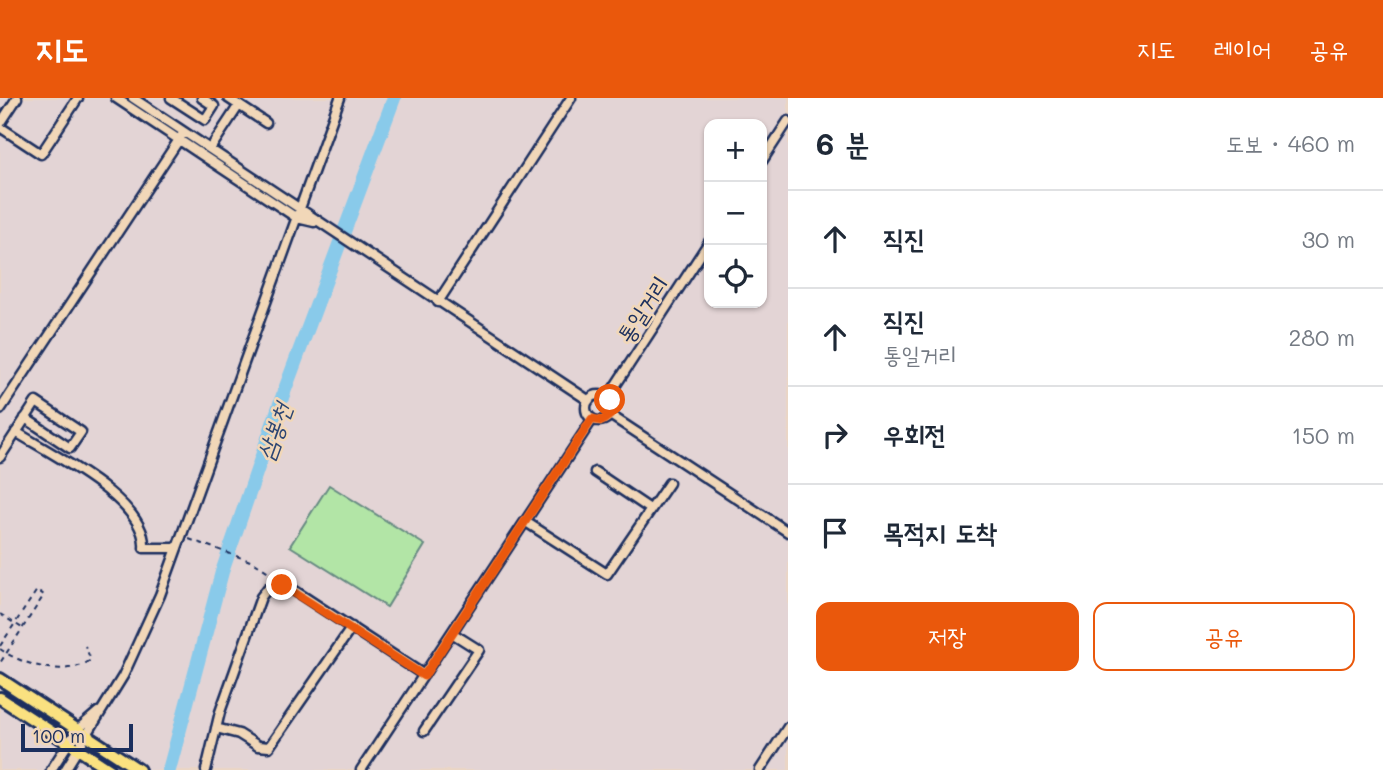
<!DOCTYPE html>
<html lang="ko">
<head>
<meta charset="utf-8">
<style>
	:root { --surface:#fff; --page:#f6f6f7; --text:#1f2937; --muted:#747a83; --line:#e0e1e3; --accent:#ea580c }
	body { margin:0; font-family:Mali,"Poor Story",sans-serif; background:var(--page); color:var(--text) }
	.controls { position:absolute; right:21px; top:21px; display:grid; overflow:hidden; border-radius:14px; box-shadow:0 2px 5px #0004 }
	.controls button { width:63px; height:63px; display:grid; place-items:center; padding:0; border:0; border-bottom:2px solid var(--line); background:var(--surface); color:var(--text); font:35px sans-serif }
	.scale { position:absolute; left:21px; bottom:18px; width:112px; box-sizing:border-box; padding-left:7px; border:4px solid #1b2f5e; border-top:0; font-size:19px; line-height:24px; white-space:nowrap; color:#1b2f5e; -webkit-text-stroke:5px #f1d7b8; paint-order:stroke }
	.stop { position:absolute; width:21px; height:21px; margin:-16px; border:5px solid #ea580c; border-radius:50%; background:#fff }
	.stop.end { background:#ea580c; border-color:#fff; box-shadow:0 2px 7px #0008 }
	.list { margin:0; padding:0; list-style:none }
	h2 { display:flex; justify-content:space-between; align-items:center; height:91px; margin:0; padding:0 28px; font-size:30px }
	h2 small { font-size:23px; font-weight:400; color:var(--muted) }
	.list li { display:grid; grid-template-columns:46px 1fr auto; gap:21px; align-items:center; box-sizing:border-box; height:98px; padding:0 28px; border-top:2px solid var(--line) }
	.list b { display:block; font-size:26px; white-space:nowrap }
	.list p { margin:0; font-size:23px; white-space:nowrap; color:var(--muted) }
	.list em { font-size:23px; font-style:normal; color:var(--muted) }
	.actions { display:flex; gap:14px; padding:21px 28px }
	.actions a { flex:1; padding:16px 0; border:2px solid var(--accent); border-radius:14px; text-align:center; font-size:24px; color:var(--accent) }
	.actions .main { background:var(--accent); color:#fff }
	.icon { flex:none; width:38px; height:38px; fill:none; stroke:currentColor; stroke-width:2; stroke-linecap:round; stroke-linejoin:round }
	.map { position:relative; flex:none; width:788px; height:672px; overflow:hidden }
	header { display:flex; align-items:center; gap:42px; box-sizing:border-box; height:98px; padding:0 35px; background:var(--accent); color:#fff }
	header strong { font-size:33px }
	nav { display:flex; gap:38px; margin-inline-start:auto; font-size:24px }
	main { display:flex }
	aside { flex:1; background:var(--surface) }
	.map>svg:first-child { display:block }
</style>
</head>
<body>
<header>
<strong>지도</strong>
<nav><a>지도</a><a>레이어</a><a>공유</a></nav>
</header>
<main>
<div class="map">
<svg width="788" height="672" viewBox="0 0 788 672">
	<rect width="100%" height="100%" fill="#ebd6c5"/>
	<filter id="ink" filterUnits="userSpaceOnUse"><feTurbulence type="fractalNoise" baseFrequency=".0143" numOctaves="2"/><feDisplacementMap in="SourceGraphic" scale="14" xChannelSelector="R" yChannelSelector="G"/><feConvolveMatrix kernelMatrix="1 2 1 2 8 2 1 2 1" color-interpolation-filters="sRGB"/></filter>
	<g filter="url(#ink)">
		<path fill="#e3d4d5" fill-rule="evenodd" d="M0,0H788V672H0ZM709,26H762V205H709Z"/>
		<path fill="#b2e5a6" stroke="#668a82" stroke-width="2" d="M329,387L425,447L387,509L290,448Z"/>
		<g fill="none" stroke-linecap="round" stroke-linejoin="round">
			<path stroke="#89caea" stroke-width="14" d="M169,672L222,474L284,294L394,0"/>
			<g stroke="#1b2f5e" stroke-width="13">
				<path id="minor" d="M116,0L297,120L314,124
					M133,0L588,302
					M171,0L205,22L214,8L202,0
					M228,0L266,25
					M0,26L17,0
					M0,29L41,56L78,0
					M210,51L239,7
					M762,63L788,23
					M438,204L571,0
					M586 310a13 13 0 1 1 26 0a13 13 0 1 1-26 0Z
					M608,299L709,144
					M0,312L184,34
					M610,317L788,434
					M16,334C51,356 148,403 144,450H177
					M0,359L36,304L81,334L70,350L25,320
					M595,374L650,411
					M526,424L607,476L669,385
					M216,630L239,636L258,648L269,649L352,529
					M424,633L479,552L452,535
					M51,672L77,632L98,614
					M65,672L123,578L160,497L340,0
					M206,672L220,614L261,499L268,490L289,489L424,577
					M361,672L592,322
					M760,672L788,629"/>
			</g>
			<g stroke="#1b2f5e" stroke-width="16">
				<path id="major" d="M0,581L139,672
					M0,600L110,672"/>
			</g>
			<path stroke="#1b2f5e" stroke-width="2" stroke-dasharray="5 5" stroke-linecap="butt" d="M189,441L253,464L272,476
				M0,516L22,530
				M0,548L37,492L44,497L0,565
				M0,551C23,567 65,580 91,562L85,548"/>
			<use href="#minor" stroke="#f1d7b8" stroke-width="8"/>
			<use href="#major" stroke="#fae180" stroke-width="10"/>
		</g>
	</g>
	<g fill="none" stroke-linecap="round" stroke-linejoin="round" filter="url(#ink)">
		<path stroke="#ea580c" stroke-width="9" d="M282,487L424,578L592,321L602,323L610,317V302"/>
	</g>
	<g text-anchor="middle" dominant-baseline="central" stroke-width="5" stroke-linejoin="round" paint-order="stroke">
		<g font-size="23" fill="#1b2f5e" stroke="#f1d7b8">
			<text transform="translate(642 211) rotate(-57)">통일거리</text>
		</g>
		<g font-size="24" font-style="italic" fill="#2c4673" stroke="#f1d7b8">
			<text transform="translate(273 333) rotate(-70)">삼봉천</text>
		</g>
	</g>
</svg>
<div class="controls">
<button>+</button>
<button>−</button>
<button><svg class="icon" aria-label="locate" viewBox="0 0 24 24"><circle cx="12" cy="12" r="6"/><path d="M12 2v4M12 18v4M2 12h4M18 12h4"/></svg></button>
</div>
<div class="scale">100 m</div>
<div class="stop" style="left:610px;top:302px"></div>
<div class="stop end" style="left:282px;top:487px"></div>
</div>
<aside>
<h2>6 분<small>도보 · 460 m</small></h2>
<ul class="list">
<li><svg class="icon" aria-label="ahead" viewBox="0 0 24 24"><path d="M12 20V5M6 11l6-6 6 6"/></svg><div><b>직진</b></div><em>30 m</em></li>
<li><svg class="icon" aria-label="ahead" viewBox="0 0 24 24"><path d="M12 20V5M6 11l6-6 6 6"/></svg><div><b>직진</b><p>통일거리</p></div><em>280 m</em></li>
<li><svg class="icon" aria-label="right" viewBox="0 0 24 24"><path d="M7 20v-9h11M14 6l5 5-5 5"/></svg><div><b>우회전</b></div><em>150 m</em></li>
<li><svg class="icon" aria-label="arrive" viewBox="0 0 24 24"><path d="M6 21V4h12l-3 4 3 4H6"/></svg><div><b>목적지 도착</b></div></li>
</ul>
<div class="actions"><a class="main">저장</a><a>공유</a></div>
</aside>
</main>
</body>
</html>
